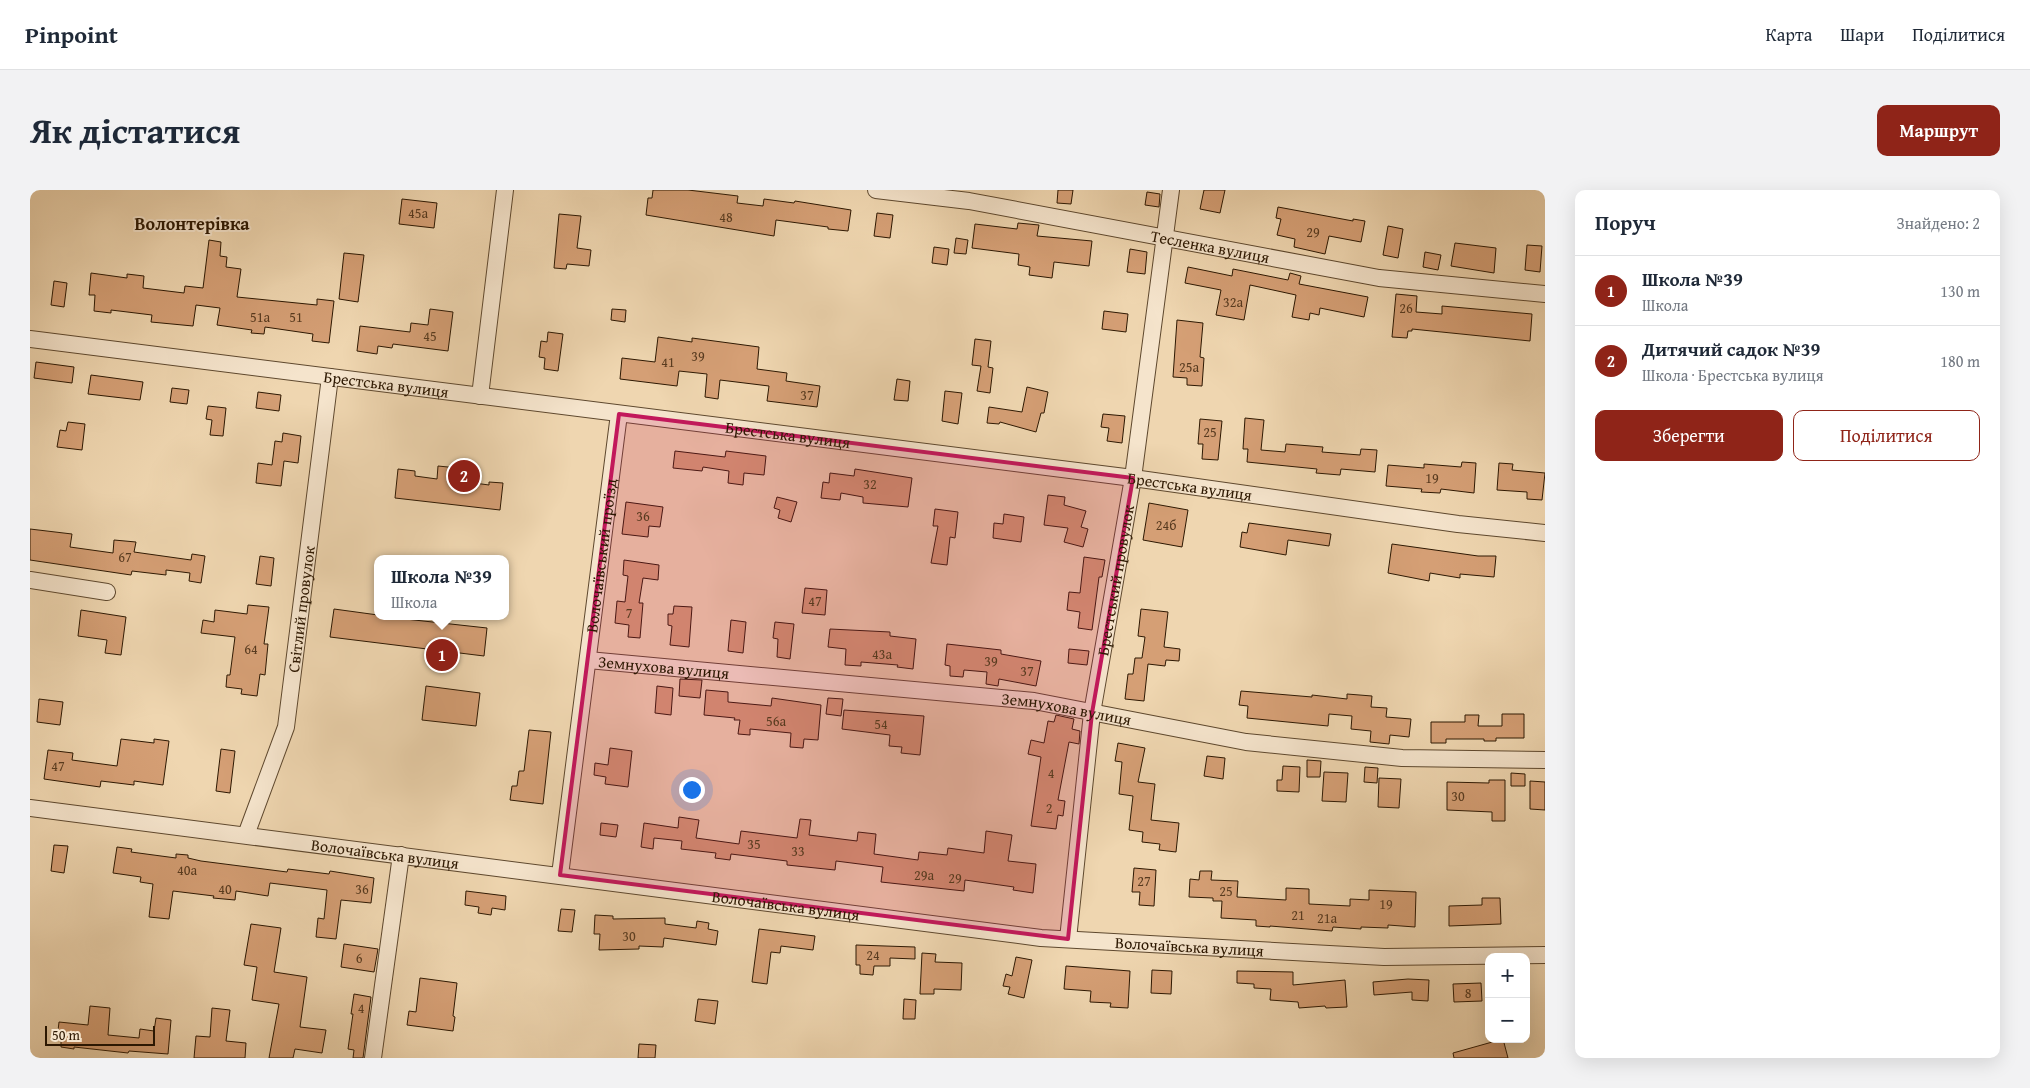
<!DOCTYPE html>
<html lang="uk">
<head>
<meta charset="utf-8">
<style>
	:root { --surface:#fff; --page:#f2f2f3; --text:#1f2937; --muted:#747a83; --line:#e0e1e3; --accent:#8f2418 }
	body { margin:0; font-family:"Gentium Book Plus",serif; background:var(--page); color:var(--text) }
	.controls { position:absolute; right:15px; bottom:15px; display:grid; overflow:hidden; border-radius:10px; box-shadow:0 5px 20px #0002 }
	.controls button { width:45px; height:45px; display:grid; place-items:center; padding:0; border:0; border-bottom:1px solid var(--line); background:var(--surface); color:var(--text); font:25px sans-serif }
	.scale { position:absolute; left:15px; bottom:12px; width:110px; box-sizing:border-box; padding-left:5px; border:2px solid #2d1802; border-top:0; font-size:14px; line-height:18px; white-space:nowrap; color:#2d1802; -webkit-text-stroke:4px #f5e4cc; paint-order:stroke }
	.you { position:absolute; left:661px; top:599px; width:18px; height:18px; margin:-12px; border:4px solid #fff; border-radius:50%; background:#1a73e8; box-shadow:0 0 0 8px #1a73e833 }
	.badge { display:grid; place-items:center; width:32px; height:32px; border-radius:50%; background:var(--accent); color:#fff; font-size:16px; font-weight:700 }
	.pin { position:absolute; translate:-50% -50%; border:2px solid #fff; box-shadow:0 1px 5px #0006 }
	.popup { position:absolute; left:344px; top:365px; width:135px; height:65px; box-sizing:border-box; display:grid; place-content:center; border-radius:10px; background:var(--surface); filter:drop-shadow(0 1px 4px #0005); font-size:16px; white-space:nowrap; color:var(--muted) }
	.popup b { font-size:19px; color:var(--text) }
	.popup::after { content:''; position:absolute; left:50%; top:100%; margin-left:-10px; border:10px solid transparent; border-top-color:var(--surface) }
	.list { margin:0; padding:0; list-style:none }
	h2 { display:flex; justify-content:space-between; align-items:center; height:65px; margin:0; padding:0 20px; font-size:21px }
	h2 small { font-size:16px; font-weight:400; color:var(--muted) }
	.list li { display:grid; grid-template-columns:32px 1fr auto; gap:15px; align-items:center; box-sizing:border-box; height:70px; padding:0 20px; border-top:1px solid var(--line) }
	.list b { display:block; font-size:19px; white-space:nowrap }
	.list p { margin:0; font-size:16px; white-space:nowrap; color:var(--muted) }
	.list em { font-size:16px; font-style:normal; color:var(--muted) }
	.actions { display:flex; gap:10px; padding:15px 20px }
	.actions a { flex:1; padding:11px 0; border:1px solid var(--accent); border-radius:10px; text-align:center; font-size:18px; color:var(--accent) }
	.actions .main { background:var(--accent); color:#fff }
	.map { position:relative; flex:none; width:1515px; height:868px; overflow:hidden; border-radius:10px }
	header { display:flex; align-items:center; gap:30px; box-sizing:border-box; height:70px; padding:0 25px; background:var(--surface); border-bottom:1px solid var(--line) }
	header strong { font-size:24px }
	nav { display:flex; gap:28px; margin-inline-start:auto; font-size:18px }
	.intro { display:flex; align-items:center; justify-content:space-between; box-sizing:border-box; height:120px; padding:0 30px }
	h1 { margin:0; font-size:35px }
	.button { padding:12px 22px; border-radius:10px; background:var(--accent); color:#fff; font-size:18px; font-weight:700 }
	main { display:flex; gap:30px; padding:0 30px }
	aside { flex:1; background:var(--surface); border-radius:10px; box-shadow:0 5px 20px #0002 }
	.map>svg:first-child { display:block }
</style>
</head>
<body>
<header>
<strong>Pinpoint</strong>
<nav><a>Карта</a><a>Шари</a><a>Поділитися</a></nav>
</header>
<div class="intro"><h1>Як дістатися</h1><a class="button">Маршрут</a></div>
<main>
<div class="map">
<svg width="1515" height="868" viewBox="0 0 1515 868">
	<rect width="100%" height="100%" fill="#efd6b0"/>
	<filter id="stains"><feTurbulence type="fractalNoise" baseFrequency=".004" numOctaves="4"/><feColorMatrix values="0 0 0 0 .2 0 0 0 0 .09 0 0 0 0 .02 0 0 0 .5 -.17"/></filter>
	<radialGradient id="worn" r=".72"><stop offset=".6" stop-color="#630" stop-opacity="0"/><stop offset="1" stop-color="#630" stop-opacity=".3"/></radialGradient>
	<path fill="#d59f75" stroke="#2d1802" d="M623,0H658L708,6L707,13L733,16L734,9L764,13L765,11L821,20L818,41L798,39V37L746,30L744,46L616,25L618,8H622Z
		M1028,0H1043L1041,14L1027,13Z
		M1174,0H1195L1190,23L1170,19Z
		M1117,2L1130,4L1129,17L1115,15Z
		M372,9L407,13L404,38L369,34Z
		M1248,17L1323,31V29L1335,31L1331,52L1299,46L1295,64L1264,57L1265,49L1247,45L1251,29L1246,28Z
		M847,23L863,25L860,48L844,46Z
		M529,24L551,26L547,58L561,60L559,76L537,74L536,79L524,78Z
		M988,33L1009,35L1007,46L1062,51L1059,76L1024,72L1022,88L999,85L1000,77L988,75L989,64L942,58L945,34L987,39Z
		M1358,36L1373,39L1368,68L1353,65Z
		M926,48L938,50L936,64L924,63Z
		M179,50L191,52L190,66L197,67L196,77L211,79L207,107L287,115V109L304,111L299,153L282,151L283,144L235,137L234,144L221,143L222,140L187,135L190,118L166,115L163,136L121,132L122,125L81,120V123L64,121L65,105H59L61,83L97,88V84L114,86L113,98L154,103L155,96L173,98Z
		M1425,53L1466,58L1464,83L1421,76Z
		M1497,55L1512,56L1510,82L1495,80Z
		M904,57L919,59L917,75L902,73Z
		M1100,59L1117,62L1115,84L1097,82Z
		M1395,62L1411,65L1408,80L1393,77Z
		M314,63L334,65L328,112L309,109Z
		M1158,77L1202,86L1203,79L1258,90L1260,83L1271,86L1269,94L1338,107L1334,127L1290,118L1289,125L1280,123L1279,130L1262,127L1266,105L1220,95L1214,130L1186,125L1191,100L1155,93Z
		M24,91L37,93L34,117L21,115Z
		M1366,104L1387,106L1386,122L1412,124V116L1502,124L1500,151L1382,139V141H1378L1377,148L1362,147Z
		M400,119L423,122L418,161L363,154L362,158L348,156L347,164L327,161L330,136L380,142L381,133L398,135Z
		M582,119L596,120L595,132L581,130Z
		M1074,121L1098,124L1096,142L1072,139Z
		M1147,130L1173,133L1170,167L1174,168L1172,196L1157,195V188L1143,187Z
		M518,142L533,144L528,181L514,179L515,168L509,167L511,151L517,152Z
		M628,147L662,152V148L729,157L727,179L757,183L756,191L790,196L787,217L737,211L739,196L690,190L688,209L675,207L677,184L649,181L647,196L590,189L592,168L625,172Z
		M945,149L961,151L958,177L963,178L960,203L947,201L951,176L942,175Z
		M6,172L44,177L42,193L4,188Z
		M61,185L113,192L110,210L58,204Z
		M867,189L880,191L878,211L864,210Z
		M997,197L1018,202L1014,223H1011L1006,242L970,232L969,234L957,233L959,217L992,222Z
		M142,198L159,200L157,214L140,212Z
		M915,201L932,203L928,234L912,231Z
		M228,202L251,205L249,221L226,218Z
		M178,216L196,218L193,246L180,245L182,230L176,229Z
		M1073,224L1095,226L1092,253L1077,251L1079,238L1071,237Z
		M1215,228L1234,230L1231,260L1255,262L1256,254L1293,257L1292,262L1330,265L1331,259L1347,260L1345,282L1311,279L1310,285L1286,283L1287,279L1217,272L1218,259H1213Z
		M1170,229L1192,231L1188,270L1172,269L1173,254H1168Z
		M38,232L55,234L52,260L27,257L30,240L36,241Z
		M253,243L271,246L268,273L254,271L251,296L226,293L228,273L242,275L245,251L252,252Z
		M645,261L695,267L696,261L736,266L734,285L714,283L713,295L698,293L699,281L673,277L672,281L643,278Z
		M1432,272L1446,273L1444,303L1411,299L1410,303L1391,302L1392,299L1356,296L1358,275L1394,278V274L1431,277Z
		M1469,273L1483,274L1482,280L1515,283L1512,310L1497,309V302L1467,300Z
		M408,276L438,279L437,292L459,295V292L473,293L470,320L365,308L368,279L385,281V286L407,289Z
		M825,279L882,288L878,317L833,313V307L811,303L810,310L791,308L793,292L799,293L800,283L824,286Z
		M1018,305L1035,307L1034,315L1056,321L1051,337L1058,339L1053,357L1034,352L1038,338L1014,335Z
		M747,307L767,312L761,332L748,328L750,320L744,318Z
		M596,312L633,317L630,337L619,336L618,347L592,344Z
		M1119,313L1158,320L1152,357L1113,350Z
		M905,319L928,322L925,348L920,347L917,375L901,373L908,336H903Z
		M974,324L994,327L991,352L963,348L964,333L973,334Z
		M1219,333L1301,344L1299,356L1258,350L1256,365L1210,357L1212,342L1217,343Z
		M0,339L42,344L40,357L83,363L84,350L106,352L104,362L161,370L162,364L175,366L171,393L159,391L160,383L136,380V385L102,381L101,385L0,370Z
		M1362,354L1448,366H1466L1464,387L1430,384V388L1400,383L1399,391L1358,383Z
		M230,366L244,368L241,396L226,394Z
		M1054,367L1075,370L1072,387H1069L1062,440L1048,438L1050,422L1037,420L1039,402L1050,403Z
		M594,370L629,375L628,390L613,388L609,413H613L610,448L598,447L599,435L585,433L587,411L595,412L598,386L593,385Z
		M775,398L797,400L795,425L772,423Z
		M218,415L239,417L234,454H238L235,485L230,484L227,506L211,504L212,499L196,497L197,485H200L205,447L171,443L173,430L184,432L185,420L217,424Z
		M644,416L662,417L659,457L640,455L642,436L638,435V424H643Z
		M304,419L348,425V426L457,438L454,466L300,447Z
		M1111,419L1138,422L1134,457L1150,459L1149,471L1136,470L1135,476L1118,474L1114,511L1095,509L1098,484H1103L1105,468H1112L1115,447L1108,446Z
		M51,420L96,427L91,465L75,463L77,450L48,446Z
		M701,430L716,432L713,463L698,461Z
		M745,432L764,434L760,469L747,467L748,449L743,448Z
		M800,439L860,442V446L886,449L883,479L867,477L868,475L831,472V476L815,475L816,459L798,457Z
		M917,454L971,460V464L1011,471L1006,496L969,489L968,496L956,494L957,482L934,480L933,487L920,486V476L915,475Z
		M1039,459L1059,461L1057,475L1038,473Z
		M650,489L672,490L670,508L649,506Z
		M396,496L450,503L446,536L392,530Z
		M627,496L643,498L641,525L625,523Z
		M676,500L698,502V512L741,516L742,508L791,515L788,550L774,549L773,558L760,557L761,543L720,539V545L708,544L710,530H704L705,528L674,525Z
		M1211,501L1282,507V505L1317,509V504L1342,506L1341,517L1357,518L1356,527L1381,529L1379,547L1360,545L1359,554L1340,552L1341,541L1321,539L1322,526L1299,524L1298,536L1217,528L1218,516L1209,515Z
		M798,508L813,509L811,526L796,524Z
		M9,509L33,512L30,535L7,532Z
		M814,520L894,526L890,565L871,563L872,557L859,556L860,545L812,539Z
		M1472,524H1494V548H1466V551H1454V549H1416V553H1401V532H1435V525H1449L1448,536H1472Z
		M1026,525L1044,529L1042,539L1050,541L1049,554L1039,552L1028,610L1035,611L1033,626L1028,625L1026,639L1001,636L1011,567L998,564L1001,550L1014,553L1018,531L1024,532Z
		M499,540L521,542L513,614L480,610L482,596H487L489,581H494Z
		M91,549L124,553V549L139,551L133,595L104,591V595L71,591L70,597L14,589L18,560L43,563L42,570L87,576Z
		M1088,553L1115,558L1108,592L1125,594L1121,630L1149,633L1146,662L1129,660L1130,654L1112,652L1113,642L1099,640L1103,606L1089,604L1092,572L1085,571Z
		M580,558L602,561L598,597L575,594L576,587L564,585L565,573L578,575Z
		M191,559L205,561L200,603L186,601Z
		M1177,566L1195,568L1193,589L1174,586Z
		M1277,570L1291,571L1290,587H1277Z
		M1253,576L1270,577L1269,602L1247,601V590H1252Z
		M1335,577L1348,578L1347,593L1334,592Z
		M1294,582L1318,583L1316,612L1292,611Z
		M1481,583L1495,584V596H1481Z
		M1349,588L1371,589L1369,618L1348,617Z
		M1459,590H1475V631H1462V622L1417,620V592L1459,593Z
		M1500,591L1515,592V620L1500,619Z
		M649,627L669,630L666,648L709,654L711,641L767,648L770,629L781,630L779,645L827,651L828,642L846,644L844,664L888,670L889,662L917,665L918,658L954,663L956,641L982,645L978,671L1006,674L1003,703L983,700L984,697L935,690L934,701L851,692L853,677L806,671L805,680L757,675V671L701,664L700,670L685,668L686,663L651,659L652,651L624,648L623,659L611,657L614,633L648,638Z
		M571,633L588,635L586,647L570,645Z
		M24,655L38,656L34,683L21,681Z
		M87,657L102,659L101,662L146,668V664L158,665V668L171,671L257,682L258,679L299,684L300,681L344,688L341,713L311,710L306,749L286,747L288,728L294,729L297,700L240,693L238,706L206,701L205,710L183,708L184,706L143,701L139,729L119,727L123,694L110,692L111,687L83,683Z
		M1104,678L1126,680L1124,716L1109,715L1110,702H1102Z
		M1170,681H1182L1181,690L1208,691L1207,707L1256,710V698L1279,699V714L1320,716V709L1339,710V700L1386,702L1385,737L1358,735V738L1331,737V739L1303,737L1302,741L1240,736V737L1226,736V730L1191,728L1192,711H1183V708L1159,707L1160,689L1169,690Z
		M436,701L476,706L475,720L462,718L461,725L448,723L449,717L435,715Z
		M1452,708H1470L1471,734L1419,736V716L1452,715Z
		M531,719L545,720L542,742L528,741Z
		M565,725L583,726V729L635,728V734L666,738L667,731L679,733L678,739L688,741L686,755L634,748L633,757L609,756V759L569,760L570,744H564Z
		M221,734L251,738L244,782L277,787L270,837L296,840L292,863L265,859L263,868H239L249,814L222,810L227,777L214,775Z
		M729,739L785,746L783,760L751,756L750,763L741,762L737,794L722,792Z
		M314,754L348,759L344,782L311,777Z
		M826,755L885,757V769L860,768V776H844L843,785L830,784V775H826Z
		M892,763L906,764L905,772L932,773L931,800L904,799V804H890Z
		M986,767L1002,770L994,808L978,804L980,797L973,796L976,784L982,786Z
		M1036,776L1100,781L1098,818L1080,817L1081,813L1060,812L1061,801L1034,799Z
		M1122,780L1142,781L1141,804L1121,803Z
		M1207,781L1263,782V795L1315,790L1317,817L1296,818L1295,816L1269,818L1268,812L1240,810L1241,799L1224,798V794L1207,793Z
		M390,788L427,793L423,826L425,827L423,841L377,835L379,821L386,822Z
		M1378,789L1399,790L1398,811L1382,810V802L1344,805L1343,792Z
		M1451,793L1452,811L1424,812L1423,794Z
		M324,804L341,807L333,868H323L324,860L318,859L323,824H321Z
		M668,809L688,811L685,834L665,831Z
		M874,809L886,810L885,829H873Z
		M60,816L80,818L78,845L109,848L110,839L124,841L126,828L141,830L138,864L99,861L98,863L44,857V859L31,857V849H27L29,832L58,835Z
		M182,818L200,820L196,851L216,853L215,868H164L166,846L180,847Z
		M1473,849L1478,868H1424L1423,863Z
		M609,854L626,855L625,868H608Z"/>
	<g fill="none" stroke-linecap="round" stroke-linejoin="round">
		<g stroke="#5e482e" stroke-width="18">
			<g id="minor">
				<path id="s1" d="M846,0L939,11L1349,88L1515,104"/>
				<path id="s2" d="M0,149L1103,288L1428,334L1515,343"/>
				<path d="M450,206L475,0"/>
				<path d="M0,390L77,402"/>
				<path id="s3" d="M558,470L1004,511L1216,552L1372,568L1515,570"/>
				<path id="s4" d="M0,618L1011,748L1354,767L1515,765"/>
				<path id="s5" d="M216,645L256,537L300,187"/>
				<path id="s6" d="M530,685L589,224"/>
				<path id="s7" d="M1038,749L1062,523L1103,288L1141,0"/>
				<path d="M343,868L371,665"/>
			</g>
		</g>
		<use href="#minor" stroke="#f5e4cc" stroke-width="16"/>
	</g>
	<path fill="#c2185b" fill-opacity="0.2" stroke="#c2185b" stroke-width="4" stroke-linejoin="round" d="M589,224L1103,288L1062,523L1038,749L530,685Z"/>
	<g text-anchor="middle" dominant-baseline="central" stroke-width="4" stroke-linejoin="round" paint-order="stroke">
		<g font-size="14" fill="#573a1f">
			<text x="388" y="23">45а</text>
			<text x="696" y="27">48</text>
			<text x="1283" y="42">29</text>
			<text x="1203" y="112">32а</text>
			<text x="1376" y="118">26</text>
			<text x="230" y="127">51а</text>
			<text x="266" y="127">51</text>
			<text x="400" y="146">45</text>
			<text x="668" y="166">39</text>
			<text x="638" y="172">41</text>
			<text x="1159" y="177">25а</text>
			<text x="777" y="205">37</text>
			<text x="1180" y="242">25</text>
			<text x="1402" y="288">19</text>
			<text x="840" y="294">32</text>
			<text x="613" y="326">36</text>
			<text x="1136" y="335">24б</text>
			<text x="95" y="367">67</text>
			<text x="785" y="411">47</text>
			<text x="599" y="423">7</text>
			<text x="221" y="459">64</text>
			<text x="852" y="464">43а</text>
			<text x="961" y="471">39</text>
			<text x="997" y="481">37</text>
			<text x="746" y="531">56а</text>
			<text x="851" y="534">54</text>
			<text x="28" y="576">47</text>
			<text x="1021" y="583">4</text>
			<text x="1428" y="606">30</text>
			<text x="1019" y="618">2</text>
			<text x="724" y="654">35</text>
			<text x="768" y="661">33</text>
			<text x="157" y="680">40а</text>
			<text x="894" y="685">29а</text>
			<text x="925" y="688">29</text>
			<text x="1114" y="691">27</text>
			<text x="195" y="699">40</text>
			<text x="332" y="699">36</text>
			<text x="1196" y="701">25</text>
			<text x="1356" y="714">19</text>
			<text x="1268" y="725">21</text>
			<text x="1297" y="728">21а</text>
			<text x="599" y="746">30</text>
			<text x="843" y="765">24</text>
			<text x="329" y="768">6</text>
			<text x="1438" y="803">8</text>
			<text x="331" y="818">4</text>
		</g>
		<g font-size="16" fill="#2d1802" stroke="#f5e4cc">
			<text stroke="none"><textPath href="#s1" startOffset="339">Тесленка вулиця</textPath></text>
			<text stroke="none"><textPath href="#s2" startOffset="359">Брестська вулиця</textPath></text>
			<text stroke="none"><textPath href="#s2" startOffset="764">Брестська вулиця</textPath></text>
			<text stroke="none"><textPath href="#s2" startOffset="1169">Брестська вулиця</textPath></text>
			<text stroke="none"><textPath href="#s6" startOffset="322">Волочаївський проїзд</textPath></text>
			<text stroke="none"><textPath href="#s7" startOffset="362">Брестський провулок</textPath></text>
			<text stroke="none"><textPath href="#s5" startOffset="234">Світлий провулок</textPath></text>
			<text stroke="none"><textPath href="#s3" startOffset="76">Земнухова вулиця</textPath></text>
			<text stroke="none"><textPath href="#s3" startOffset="481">Земнухова вулиця</textPath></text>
			<text stroke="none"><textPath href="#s4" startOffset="358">Волочаївська вулиця</textPath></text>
			<text stroke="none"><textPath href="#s4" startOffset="762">Волочаївська вулиця</textPath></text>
			<text stroke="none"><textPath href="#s4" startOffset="1168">Волочаївська вулиця</textPath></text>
		</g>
		<g font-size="18" font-weight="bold" fill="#2d1802" stroke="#f5e4cc">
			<text x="162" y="33">Волонтерівка</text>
		</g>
	</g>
	<rect width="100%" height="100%" filter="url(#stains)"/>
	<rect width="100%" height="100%" fill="url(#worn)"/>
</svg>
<div class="controls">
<button>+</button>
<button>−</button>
</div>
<div class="scale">50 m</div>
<div class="you"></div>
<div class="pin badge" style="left:412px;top:465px">1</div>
<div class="popup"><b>Школа №39</b>Школа</div>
<div class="pin badge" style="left:434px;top:286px">2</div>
</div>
<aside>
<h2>Поруч<small>Знайдено: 2</small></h2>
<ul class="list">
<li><span class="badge">1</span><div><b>Школа №39</b><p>Школа</p></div><em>130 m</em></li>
<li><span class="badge">2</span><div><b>Дитячий садок №39</b><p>Школа · Брестська вулиця</p></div><em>180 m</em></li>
</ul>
<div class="actions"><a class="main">Зберегти</a><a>Поділитися</a></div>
</aside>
</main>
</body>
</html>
